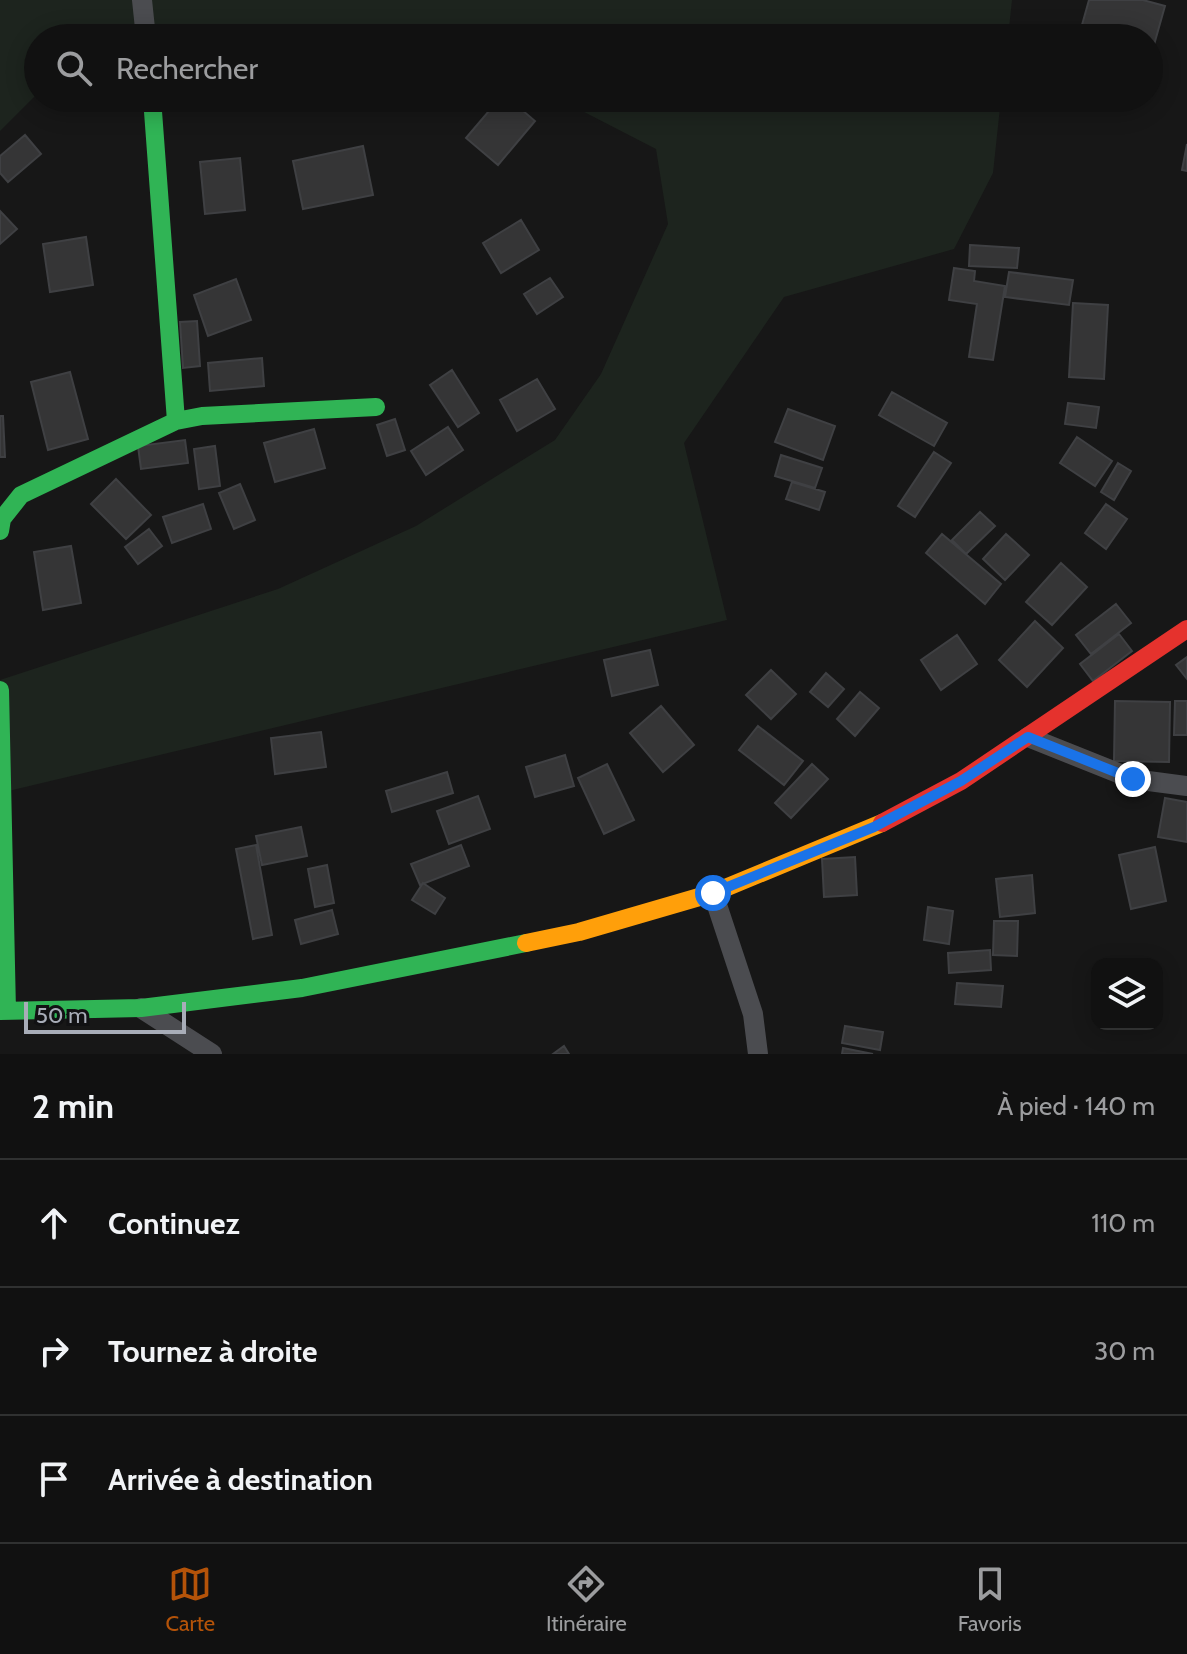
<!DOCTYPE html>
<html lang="fr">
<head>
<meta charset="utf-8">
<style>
	:root { --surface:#111; --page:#1a1a1a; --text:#f1f3f6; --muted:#9c9d9f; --line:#303131; --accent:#b45309 }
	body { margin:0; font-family:Cabin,sans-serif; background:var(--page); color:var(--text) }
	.controls { position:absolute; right:24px; bottom:24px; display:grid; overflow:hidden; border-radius:16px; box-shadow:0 4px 20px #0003 }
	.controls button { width:72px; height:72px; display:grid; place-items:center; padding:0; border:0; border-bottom:2px solid var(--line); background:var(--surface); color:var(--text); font:40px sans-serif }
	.scale { position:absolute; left:24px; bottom:20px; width:162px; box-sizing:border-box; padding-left:8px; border:4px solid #a8adb8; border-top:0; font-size:22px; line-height:28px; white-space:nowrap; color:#a8adb8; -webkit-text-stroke:6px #111113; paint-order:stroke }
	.stop { position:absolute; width:24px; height:24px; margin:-18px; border:6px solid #1a73e8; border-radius:50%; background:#fff }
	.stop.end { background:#1a73e8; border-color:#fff; box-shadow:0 2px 8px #0008 }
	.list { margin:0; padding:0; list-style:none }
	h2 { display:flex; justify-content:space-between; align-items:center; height:104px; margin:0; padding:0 32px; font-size:34px }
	h2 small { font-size:26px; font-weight:400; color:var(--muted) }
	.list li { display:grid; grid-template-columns:52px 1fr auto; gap:24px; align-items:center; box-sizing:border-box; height:128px; padding:0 32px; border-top:2px solid var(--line) }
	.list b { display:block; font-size:30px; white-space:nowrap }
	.list em { font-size:26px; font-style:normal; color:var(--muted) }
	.icon { flex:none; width:44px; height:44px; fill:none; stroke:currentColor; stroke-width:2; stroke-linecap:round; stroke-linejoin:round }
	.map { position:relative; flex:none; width:1187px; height:1054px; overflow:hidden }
	.search { position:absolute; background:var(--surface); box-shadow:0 4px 20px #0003; left:24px; right:24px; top:24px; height:88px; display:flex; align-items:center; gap:20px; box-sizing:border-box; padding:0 28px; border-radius:44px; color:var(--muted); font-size:30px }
	.sheet { height:488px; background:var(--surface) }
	nav { display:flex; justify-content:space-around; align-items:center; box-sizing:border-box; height:112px; border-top:2px solid var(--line); background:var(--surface); font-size:22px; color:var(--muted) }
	nav a { display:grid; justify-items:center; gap:4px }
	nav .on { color:var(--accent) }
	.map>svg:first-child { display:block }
</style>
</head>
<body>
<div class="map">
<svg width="1187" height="1054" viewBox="0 0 1187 1054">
	<rect width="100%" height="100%" fill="#171717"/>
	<path fill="#1d241e" d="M0,0H1012L1008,38H135L96,35L38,38V93L0,131Z
		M557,98H1001L993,173L954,249L784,297L684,443L727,620L0,793V680L278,589L416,526L555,440L601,374L668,224L656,149Z"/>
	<path fill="#353536" stroke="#3f4043" stroke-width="2" d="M1089,0H1143L1165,6L1152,52L1149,38H1102L1080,32Z
		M500,98H508L535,121L498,165L466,138Z
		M25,135L41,154L8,182L0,173V156Z
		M1187,144V171L1182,170Z
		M363,146L373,195L303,209L293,161Z
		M240,158L245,210L205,214L200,162Z
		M0,211L17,229L0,244Z
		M521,220L539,250L501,273L483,243Z
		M86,237L93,285L50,292L43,244Z
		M970,245L1019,248L1017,268L969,266Z
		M954,268L975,271L974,281L1005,286L993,360L969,357L977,304L949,300Z
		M1009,272L1073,280L1069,305L1005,297Z
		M550,278L563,297L537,314L524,294Z
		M236,279L251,320L208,336L194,295Z
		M1073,303L1108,305L1104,379L1069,377Z
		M197,321L200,366L183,368L180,322Z
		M262,358L264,386L210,391L208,363Z
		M452,370L479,413L458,427L430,385Z
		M70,372L88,439L48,450L31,382Z
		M537,379L555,409L517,431L500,400Z
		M892,392L947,423L934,446L879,415Z
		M1068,403L1099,407L1096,428L1065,424Z
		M788,409L835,426L823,460L775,442Z
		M0,416H3L5,457H0Z
		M395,419L405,450L387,456L377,425Z
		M448,427L463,450L426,475L411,451Z
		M314,429L325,468L275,482L264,443Z
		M1077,437L1112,461L1095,486L1060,463Z
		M185,440L188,463L141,469L138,446Z
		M215,446L220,486L199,489L194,449Z
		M934,452L951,463L915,517L898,506Z
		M781,455L822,468L815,488L775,476Z
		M1118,463L1131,471L1114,500L1101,492Z
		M116,479L151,515L126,539L91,504Z
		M792,482L825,492L819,510L786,499Z
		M240,484L255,520L234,529L219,493Z
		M203,504L211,529L172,543L163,517Z
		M1106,504L1127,519L1106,549L1085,533Z
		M980,512L995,526L966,554L952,540Z
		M149,529L162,546L138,564L125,547Z
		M942,534L1001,584L985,604L926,553Z
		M1006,534L1029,555L1005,580L983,559Z
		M71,546L81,603L43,610L34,552Z
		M1061,563L1087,587L1052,625L1026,602Z
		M1116,604L1131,623L1091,654L1076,635Z
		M1035,621L1063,648L1027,687L999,660Z
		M1119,634L1132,651L1093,681L1080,664Z
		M957,635L977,664L941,690L921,660Z
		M650,650L658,685L612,696L604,660Z
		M1187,657V679L1176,665Z
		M771,670L796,694L771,719L746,695Z
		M826,673L844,689L828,707L810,692Z
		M860,692L879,708L855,736L837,719Z
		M1115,701L1170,702L1169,762L1114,761Z
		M1175,701H1187V735H1174Z
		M661,706L694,745L663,772L630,733Z
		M758,726L803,761L784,785L739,750Z
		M321,732L326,767L275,774L271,738Z
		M565,755L574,786L535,797L526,767Z
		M607,764L634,820L604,834L578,778Z
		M812,764L828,779L791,818L775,803Z
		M447,772L453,793L392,812L386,791Z
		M478,796L490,829L449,844L437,811Z
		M1165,798L1187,802V842L1158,837Z
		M301,827L307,856L262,865L256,836Z
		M256,845L272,935L253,939L236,849Z
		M461,845L469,866L420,885L411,864Z
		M1155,847L1166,901L1131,909L1119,855Z
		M855,857L857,895L824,897L822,859Z
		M327,865L334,903L315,907L308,869Z
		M1032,875L1035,913L1000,917L996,879Z
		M423,883L445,898L435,914L412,900Z
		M928,907L953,911L949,944L924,940Z
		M332,910L338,934L301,944L295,920Z
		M994,921H1018L1017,956L993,955Z
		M990,950L991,970L949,973L948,953Z
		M957,983L1003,986L1001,1007L955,1004Z
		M845,1026L883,1032L880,1050L842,1043Z
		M564,1046L569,1054H553Z
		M843,1048L873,1054H842Z"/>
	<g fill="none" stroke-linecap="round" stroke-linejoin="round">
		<path stroke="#4b4c50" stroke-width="20" d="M142,0L146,38
			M1028,737L1133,779L1187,786
			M713,893L753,1014L758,1054
			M141,1008L212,1054"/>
		<path stroke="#30b455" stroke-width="18" d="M152,98L176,421
			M0,531L2,519L21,495L176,421L202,416L376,407
			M0,690L7,1011
			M0,1011L141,1008L302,988L526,943"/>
		<path stroke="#ff9f0a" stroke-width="18" d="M526,943L579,932L713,893L882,823"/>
		<path stroke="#e5322d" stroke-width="18" d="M882,823L961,781L1187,629"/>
	</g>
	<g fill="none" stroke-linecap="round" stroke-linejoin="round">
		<path stroke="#1a73e8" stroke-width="10" d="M713,893L874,827L961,781L1028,737L1133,779"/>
	</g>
</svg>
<div class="controls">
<button><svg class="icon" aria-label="layers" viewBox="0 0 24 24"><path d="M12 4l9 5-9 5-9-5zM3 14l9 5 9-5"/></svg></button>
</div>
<div class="scale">50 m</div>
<div class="stop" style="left:713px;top:893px"></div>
<div class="stop end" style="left:1133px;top:779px"></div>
<div class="search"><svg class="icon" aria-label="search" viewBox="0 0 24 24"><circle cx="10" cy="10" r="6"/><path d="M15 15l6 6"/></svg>Rechercher</div>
</div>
<section class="sheet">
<h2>2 min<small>À pied · 140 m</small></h2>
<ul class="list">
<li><svg class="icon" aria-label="ahead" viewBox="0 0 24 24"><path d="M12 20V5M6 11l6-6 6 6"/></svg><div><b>Continuez</b></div><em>110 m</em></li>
<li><svg class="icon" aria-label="right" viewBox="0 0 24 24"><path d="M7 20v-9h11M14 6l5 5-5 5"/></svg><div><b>Tournez à droite</b></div><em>30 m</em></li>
<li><svg class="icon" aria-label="arrive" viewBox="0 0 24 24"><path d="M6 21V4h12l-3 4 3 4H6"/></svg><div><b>Arrivée à destination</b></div></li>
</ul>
</section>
<nav>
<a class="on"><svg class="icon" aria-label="map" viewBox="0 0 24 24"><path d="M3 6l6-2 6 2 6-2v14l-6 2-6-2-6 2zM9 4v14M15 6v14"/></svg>Carte</a>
<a><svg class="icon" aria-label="directions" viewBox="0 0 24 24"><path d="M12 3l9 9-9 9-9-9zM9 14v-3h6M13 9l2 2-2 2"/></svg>Itinéraire</a>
<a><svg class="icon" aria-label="saved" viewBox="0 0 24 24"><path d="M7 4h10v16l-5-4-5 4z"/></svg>Favoris</a>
</nav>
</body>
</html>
